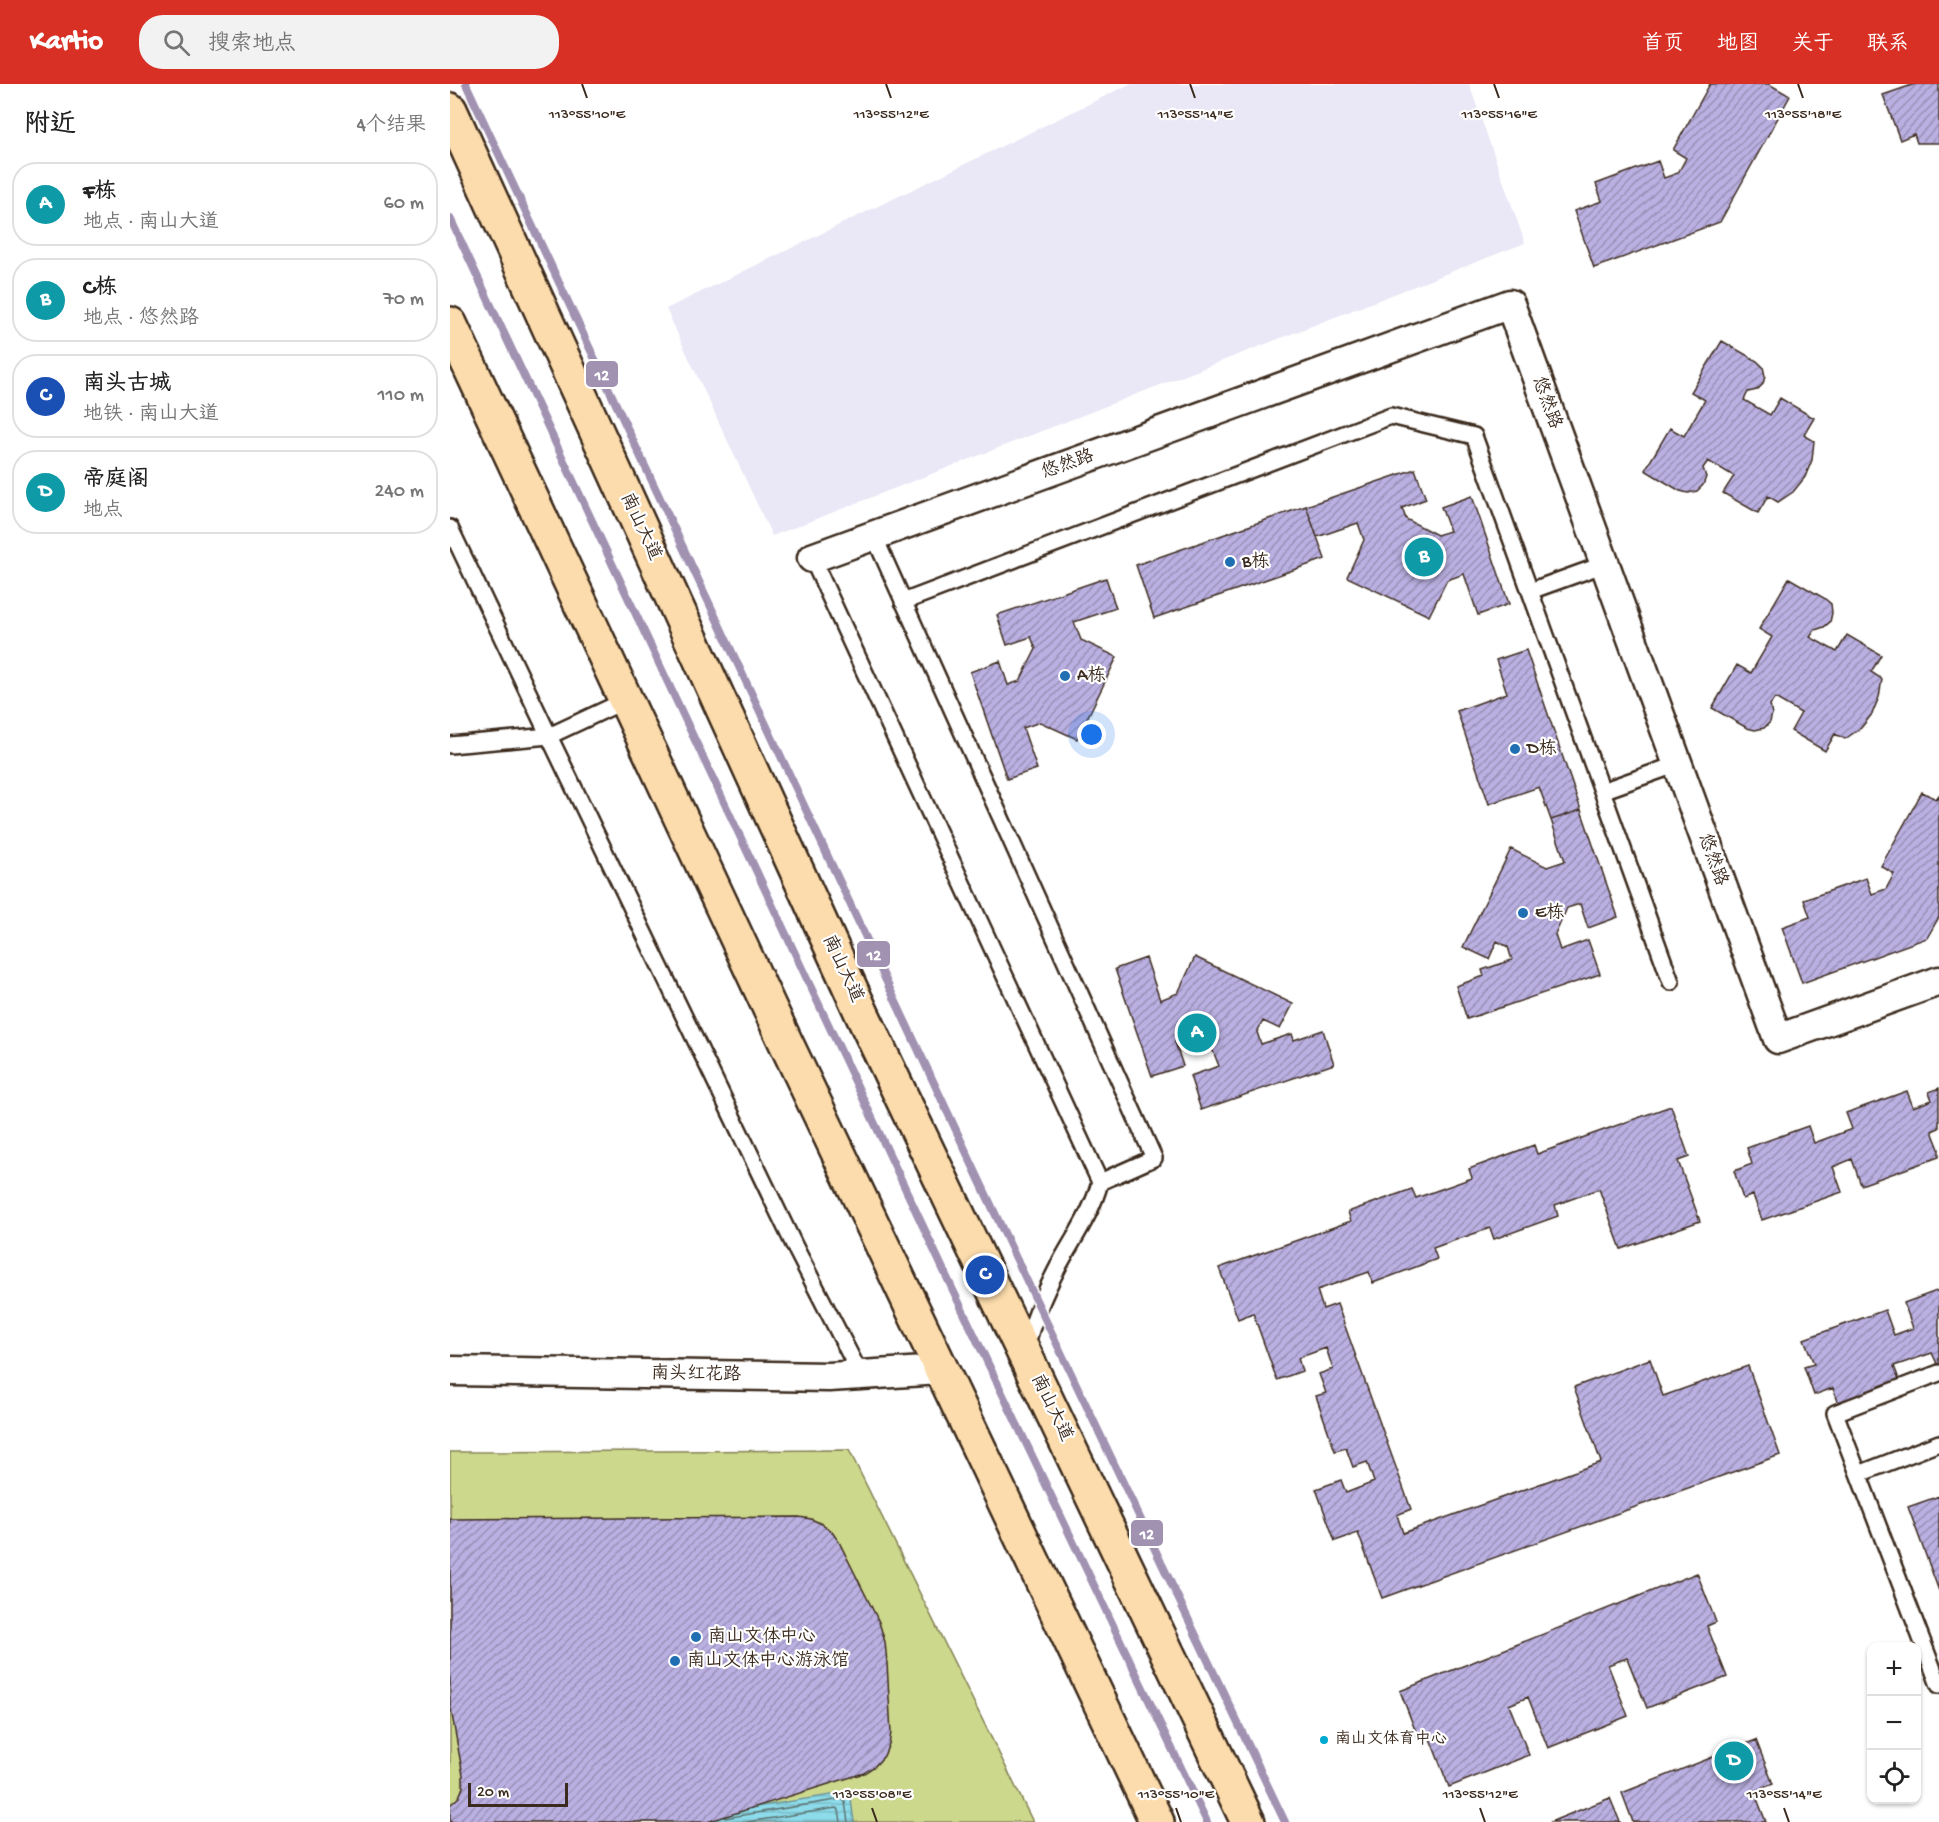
<!DOCTYPE html>
<html lang="zh">
<head>
<meta charset="utf-8">
<style>
	:root { --surface:#fff; --page:#f2f2f2; --text:#222; --muted:#767676; --line:#e0e0e0; --accent:#d93025 }
	body { margin:0; font-family:"Gochi Hand","LXGW WenKai TC",sans-serif; background:var(--page); color:var(--text) }
	.controls { position:absolute; right:18px; bottom:18px; display:grid; overflow:hidden; border-radius:12px; box-shadow:0 2px 4px #0004 }
	.controls button { width:54px; height:54px; display:grid; place-items:center; padding:0; border:0; border-bottom:2px solid var(--line); background:var(--surface); color:var(--text); font:30px sans-serif }
	.scale { position:absolute; left:18px; bottom:15px; width:100px; box-sizing:border-box; padding-left:6px; border:3px solid #3b2a1e; border-top:0; font-size:16px; line-height:21px; white-space:nowrap; color:#3b2a1e; -webkit-text-stroke:4px #fff; paint-order:stroke }
	.you { position:absolute; left:642px; top:651px; width:21px; height:21px; margin:-15px; border:4px solid #fff; border-radius:50%; background:#1a73e8; box-shadow:0 0 0 9px #1a73e833 }
	.badge { display:grid; place-items:center; width:39px; height:39px; border-radius:50%; background:var(--accent); color:#fff; font-size:20px; font-weight:700 }
	.pin { position:absolute; translate:-50% -50%; border:3px solid #fff; box-shadow:0 2px 6px #0006 }
	.list { margin:0; padding:0; list-style:none }
	h2 { display:flex; justify-content:space-between; align-items:center; height:78px; margin:0; padding:0 24px; font-size:26px }
	h2 small { font-size:20px; font-weight:400; color:var(--muted) }
	.list li { display:grid; grid-template-columns:39px 1fr auto; gap:18px; align-items:center; box-sizing:border-box; height:84px; margin:0 12px 12px; padding:0 12px; border:2px solid var(--line); border-radius:24px }
	.list b { display:block; font-size:22px; white-space:nowrap }
	.list p { margin:0; font-size:20px; white-space:nowrap; color:var(--muted) }
	.list em { font-size:20px; font-style:normal; color:var(--muted) }
	.icon { flex:none; width:33px; height:33px; fill:none; stroke:currentColor; stroke-width:2; stroke-linecap:round; stroke-linejoin:round }
	.map { position:relative; flex:none; width:1489px; height:1738px; overflow:hidden }
	header { display:flex; align-items:center; gap:36px; box-sizing:border-box; height:84px; padding:0 30px; background:var(--accent); color:#fff }
	header strong { font-size:28px }
	nav { display:flex; gap:33px; margin-inline-start:auto; font-size:21px }
	.search { width:420px; height:54px; background:var(--page); display:flex; align-items:center; gap:15px; box-sizing:border-box; padding:0 21px; border-radius:24px; color:var(--muted); font-size:22px }
	main { display:flex }
	aside { flex:1; background:var(--surface) }
	.map>svg:first-child { display:block }
</style>
</head>
<body>
<header>
<strong>Kartio</strong>
<div class="search"><svg class="icon" aria-label="search" viewBox="0 0 24 24"><circle cx="10" cy="10" r="6"/><path d="M15 15l6 6"/></svg>搜索地点</div>
<nav><a>首页</a><a>地图</a><a>关于</a><a>联系</a></nav>
</header>
<main>
<aside>
<h2>附近<small>4个结果</small></h2>
<ul class="list">
<li><span class="badge" style="background:#0f9aa8">A</span><div><b>F栋</b><p>地点 · 南山大道</p></div><em>60 m</em></li>
<li><span class="badge" style="background:#0f9aa8">B</span><div><b>C栋</b><p>地点 · 悠然路</p></div><em>70 m</em></li>
<li><span class="badge" style="background:#1a4fb4">C</span><div><b>南头古城</b><p>地铁 · 南山大道</p></div><em>110 m</em></li>
<li><span class="badge" style="background:#0f9aa8">D</span><div><b>帝庭阁</b><p>地点</p></div><em>240 m</em></li>
</ul>
</aside>
<div class="map">
<svg width="1489" height="1738" viewBox="0 0 1489 1738">
	<defs>
		<pattern id="water-rules" width="6" height="5" patternUnits="userSpaceOnUse" patternTransform="scale(1.5)"><rect width="6" height="5" fill="#8ddceb"/><path d="M0 2.5h6" fill="none" stroke="#7bbdc9"/></pattern>
		<pattern id="building-hatch" width="6" height="6" patternUnits="userSpaceOnUse" patternTransform="scale(1.5)"><rect width="6" height="6" fill="#bab0e1"/><path d="M-1 1l2-2M0 6l6-6M5 7l2-2" fill="none" stroke="#988fb6"/></pattern>
	</defs>
	<rect width="100%" height="100%" fill="#fff"/>
	<filter id="ink" filterUnits="userSpaceOnUse"><feTurbulence type="fractalNoise" baseFrequency=".0167" numOctaves="2"/><feDisplacementMap in="SourceGraphic" scale="12" xChannelSelector="R" yChannelSelector="G"/><feConvolveMatrix kernelMatrix="1 2 1 2 8 2 1 2 1" color-interpolation-filters="sRGB"/></filter>
	<g filter="url(#ink)">
		<path fill="#eae7f6" d="M680,0H1019L1075,159L322,452L216,225Z"/>
		<path fill="#ccd88c" stroke="#848155" stroke-width="1.5" d="M399,1366L583,1738H0V1368Z"/>
		<path fill="url(#water-rules)" stroke="#6c9599" stroke-width="1.5" d="M400,1708L404,1738H211Z"/>
		<g fill="none" stroke-linecap="round" stroke-linejoin="round">
			<path stroke="#5c7170" stroke-width="1.5" d="M275,1734L392,1715L395,1718L398,1738
				M297,1738L386,1724L389,1726L391,1738"/>
		</g>
		<path fill="url(#building-hatch)" stroke="#3b2a1e" stroke-width="1.5" d="M1260,0H1319L1340,12L1270,138L1144,184L1124,127L1152,117L1146,100L1208,77L1214,94L1228,89L1236,74L1223,66Z
			M1465,0H1489V59H1467L1464,50L1450,56L1433,11Z
			M1272,257L1307,277L1313,283L1315,292L1313,300L1307,306L1298,308L1294,316L1320,331L1330,314L1364,334L1354,351L1364,357L1362,376L1355,393L1343,408L1328,418L1318,412L1308,429L1273,409L1284,392L1258,377L1253,384L1256,393L1253,401L1247,407L1238,409L1230,407L1195,386L1220,344L1234,352L1255,316L1241,308Z
			M965,385L976,415L952,424L956,435L987,451L1000,447L991,423L1022,412L1059,520L1028,531L1014,490L997,496L979,532L897,493L914,456L908,439L867,453L856,422Z
			M856,422L875,475L704,534L686,481Z
			M656,494L666,524L624,538L631,556L667,573L627,655L590,638L573,644L587,685L557,695L520,588L550,577L558,601L570,597L586,565L581,553L557,561L547,531Z
			M1339,494L1374,514L1381,520L1382,529L1380,538L1374,543L1365,546L1360,553L1387,568L1397,551L1431,571L1421,588L1432,595L1429,613L1422,630L1411,644L1395,655L1385,650L1375,667L1341,647L1351,629L1325,614L1320,621L1322,630L1320,638L1314,644L1305,646L1297,644L1262,624L1287,581L1301,589L1322,553L1309,545Z
			M1076,566L1131,726L1101,736L1089,703L1039,720L1007,627L1057,609L1046,576Z
			M1472,708L1486,715L1489,711V833L1477,854L1352,899L1332,843L1360,833L1354,816L1416,794L1422,810L1436,805L1444,790L1431,782Z
			M1131,726L1168,833L1138,844L1130,820L1117,824L1105,851L1110,866L1138,856L1150,890L1017,935L1006,902L1034,892L1032,886L1062,876L1058,863L1047,857L1039,875L1013,863L1061,765L1097,783L1115,777L1101,736Z
			M745,873L843,920L830,945L813,937L807,948L811,960L842,950L844,956L873,946L884,980L751,1026L740,992L769,982L763,967L737,954L725,958L733,982L702,992L665,885L696,874L710,916L728,909Z
			M1489,1004V1044L1482,1047L1489,1065V1073L1411,1101L1402,1075L1383,1083L1392,1108L1312,1136L1303,1111L1293,1115L1284,1087L1302,1080L1297,1064L1358,1042L1364,1059L1402,1045L1396,1029L1457,1007L1463,1023L1482,1016L1479,1008Z
			M1221,1022L1239,1073L1228,1077L1250,1137L1171,1165L1149,1105L1105,1121L1108,1132L1044,1155L1040,1144L983,1164L987,1175L923,1199L919,1188L867,1206L873,1225L887,1220L961,1425L947,1431L953,1449L1151,1378L1124,1303L1200,1275L1213,1312L1298,1282L1330,1371L932,1514L908,1449L885,1457L866,1405L891,1396L896,1409L924,1398L917,1378L903,1383L896,1364L885,1367L866,1312L876,1309L869,1290L883,1285L876,1264L848,1274L852,1287L827,1296L803,1229L788,1235L769,1184L901,1137L898,1128L962,1105L966,1114L1022,1094L1019,1085L1084,1061L1087,1070Z
			M1489,1206V1284L1482,1269L1444,1282L1450,1298L1389,1320L1383,1304L1364,1311L1354,1283L1364,1280L1354,1255L1435,1226L1444,1251L1463,1244L1454,1219Z
			M1489,1412V1507L1458,1423Z
			M349,1433L361,1435L372,1440L382,1448L389,1458L429,1538L435,1558L437,1579L441,1649L439,1660L434,1672L425,1682L414,1689L257,1738H0V1721L9,1713L13,1703V1691L0,1620V1435Z
			M1247,1489L1266,1538L1257,1542L1277,1593L1197,1624L1177,1574L1158,1581L1178,1632L1098,1664L1078,1613L1059,1621L1079,1671L999,1703L979,1652L969,1656L950,1607Z
			M1306,1656L1323,1700L1304,1707L1316,1738H1183L1172,1709Z
			M1160,1714L1170,1738H1100Z"/>
		<g fill="none" stroke-linecap="round" stroke-linejoin="round">
			<g stroke="#3b2a1e" stroke-width="20">
				<path id="service" d="M0,444L99,652L0,661
					M424,452L704,1074L650,1098
					M362,474L650,1098C642,1129 624,1153 609,1181C595,1208 583,1234 576,1264
					M1080,507L1155,480
					M453,518L941,332L1024,352L1221,898
					M176,616L99,652L346,1165L410,1290
					M1152,707L1228,680
					M1489,1289L1385,1329L1489,1601
					M1409,1390L1489,1359"/>
			</g>
			<g stroke="#3b2a1e" stroke-width="33">
				<path id="minor" d="M362,474L1060,220L1328,955L1489,897
					M0,1287L379,1293L491,1286"/>
			</g>
			<g stroke="#3b2a1e" stroke-width="38">
				<path id="primary" d="M0,26L413,932L798,1738
					M0,240L335,957L707,1738"/>
			</g>
			<use href="#service" stroke="#fff" stroke-width="15"/>
			<use href="#minor" stroke="#fff" stroke-width="28"/>
			<use href="#primary" stroke="#fcdcac" stroke-width="33"/>
			<g stroke="#fff" stroke-width="12">
				<path id="metro-1" d="M16,0L565,1172L835,1738
					M0,134L501,1202L757,1738"/>
			</g>
			<use href="#metro-1" stroke="#a192b2" stroke-width="8"/>
		</g>
	</g>
	<path fill="none" stroke="#3b2a1e" stroke-width="2" d="M132,0L137,14M436,0L441,14M740,0L745,14M1044,0L1049,14M1348,0L1353,14M422,1724L427,1738M726,1724L731,1738M1030,1724L1035,1738M1334,1724L1339,1738"/>
	<g fill="#1f6fb2" stroke="#fff" stroke-width="2">
		<circle cx="780" cy="478" r="6"/>
		<circle cx="615" cy="592" r="6"/>
		<circle cx="1065" cy="665" r="6"/>
		<circle cx="1073" cy="829" r="6"/>
		<circle cx="246" cy="1553" r="6"/>
		<circle cx="225" cy="1577" r="6"/>
	</g>
	<circle fill="#00a9ce" stroke="#fff" stroke-width="2" cx="874" cy="1656" r="5"/>
	<g text-anchor="middle" dominant-baseline="central" stroke-width="4.5" stroke-linejoin="round" paint-order="stroke">
		<g font-size="16" fill="#3b2a1e" stroke="#fff" text-anchor="start">
			<text x="885" y="1656">南山文体育中心</text>
		</g>
		<g font-size="18" fill="#3b2a1e" stroke="#fff">
			<text transform="translate(1096 319) rotate(70)">悠然路</text>
			<text transform="translate(618 381) rotate(-20)">悠然路</text>
			<text transform="translate(190 443) rotate(65)">南山大道</text>
			<text transform="translate(1262 776) rotate(70)">悠然路</text>
			<text transform="translate(392 885) rotate(65)">南山大道</text>
			<text transform="translate(246 1291) rotate(1)">南头红花路</text>
			<text transform="translate(601 1324) rotate(64)">南山大道</text>
		</g>
		<g font-size="18" fill="#3b2a1e" stroke="#fff" text-anchor="start">
			<text x="792" y="478">B栋</text>
			<text x="627" y="592">A栋</text>
			<text x="1077" y="665">D栋</text>
			<text x="1085" y="829">E栋</text>
			<text x="258" y="1553">南山文体中心</text>
			<text x="237" y="1577">南山文体中心游泳馆</text>
		</g>
	</g>
	<g font-size="15" text-anchor="middle" fill="#3b2a1e" stroke="#fff" stroke-width="4.5" stroke-linejoin="round" paint-order="stroke">
		<text x="137" y="34">113°55'10"E</text>
		<text x="441" y="34">113°55'12"E</text>
		<text x="745" y="34">113°55'14"E</text>
		<text x="1049" y="34">113°55'16"E</text>
		<text x="1353" y="34">113°55'18"E</text>
		<text x="422" y="1714">113°55'08"E</text>
		<text x="726" y="1714">113°55'10"E</text>
		<text x="1030" y="1714">113°55'12"E</text>
		<text x="1334" y="1714">113°55'14"E</text>
	</g>
	<g stroke="#fff" stroke-width="2">
		<rect x="135" y="276" width="34" height="28" rx="6" fill="#a192b2"/>
		<rect x="406" y="856" width="35" height="28" rx="6" fill="#a192b2"/>
		<rect x="680" y="1435" width="34" height="28" rx="6" fill="#a192b2"/>
	</g>
	<g font-size="16" text-anchor="middle" font-weight="bold" fill="#fff">
		<text x="152" y="296">12</text>
		<text x="424" y="876">12</text>
		<text x="697" y="1455">12</text>
	</g>
</svg>
<div class="controls">
<button>+</button>
<button>−</button>
<button><svg class="icon" aria-label="locate" viewBox="0 0 24 24"><circle cx="12" cy="12" r="6"/><path d="M12 2v4M12 18v4M2 12h4M18 12h4"/></svg></button>
</div>
<div class="scale">20 m</div>
<div class="you"></div>
<div class="pin badge" style="left:747px;top:949px;background:#0f9aa8">A</div>
<div class="pin badge" style="left:974px;top:473px;background:#0f9aa8">B</div>
<div class="pin badge" style="left:535px;top:1191px;background:#1a4fb4">C</div>
<div class="pin badge" style="left:1284px;top:1677px;background:#0f9aa8">D</div>
</div>
</main>
</body>
</html>
